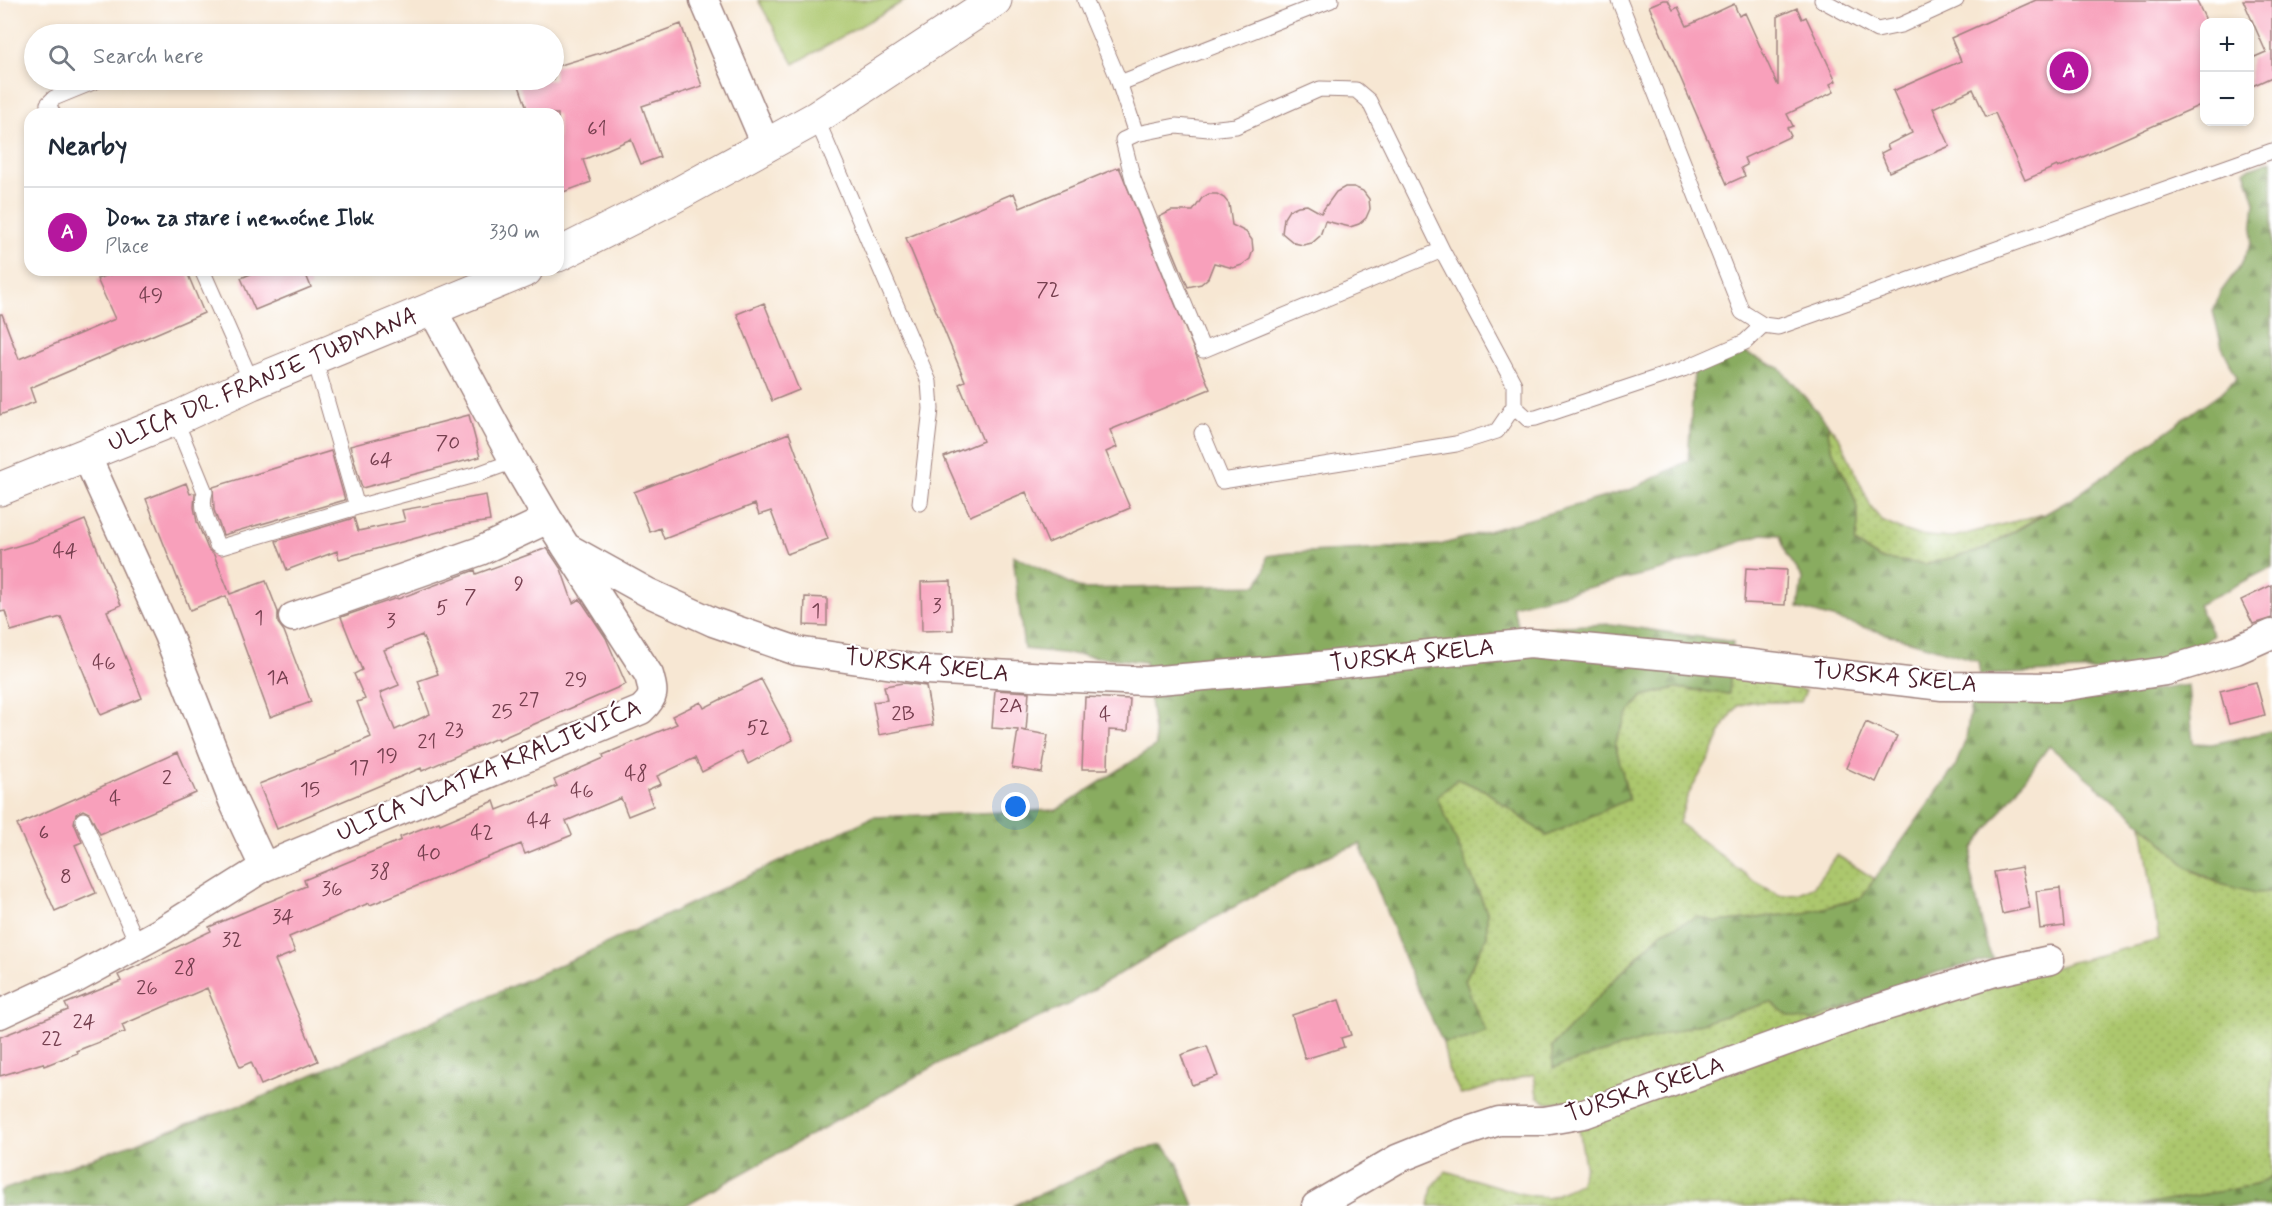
<!DOCTYPE html>
<html lang="en">
<head>
<meta charset="utf-8">
<style>
	:root { --surface:#fff; --page:#f6f6f7; --text:#1f2937; --muted:#747a83; --line:#e0e1e3; --accent:#b5179e }
	body { margin:0; font-family:Mynerve,sans-serif; background:var(--page); color:var(--text) }
	.controls { position:absolute; right:18px; top:18px; display:grid; overflow:hidden; border-radius:12px; box-shadow:0 3px 9px #0003 }
	.controls button { width:54px; height:54px; display:grid; place-items:center; padding:0; border:0; border-bottom:2px solid var(--line); background:var(--surface); color:var(--text); font:30px sans-serif }
	.you { position:absolute; left:1016px; top:807px; width:21px; height:21px; margin:-15px; border:4px solid #fff; border-radius:50%; background:#1a73e8; box-shadow:0 0 0 9px #1a73e833 }
	.badge { display:grid; place-items:center; width:39px; height:39px; border-radius:50%; background:var(--accent); color:#fff; font-size:20px; font-weight:700 }
	.pin { position:absolute; translate:-50% -50%; border:3px solid #fff; box-shadow:0 2px 6px #0006 }
	.list { margin:0; padding:0; list-style:none }
	h2 { display:flex; justify-content:space-between; align-items:center; height:78px; margin:0; padding:0 24px; font-size:26px }
	h2 small { font-size:20px; font-weight:400; color:var(--muted) }
	.list li { display:grid; grid-template-columns:39px 1fr auto; gap:18px; align-items:center; box-sizing:border-box; height:90px; padding:0 24px; border-top:2px solid var(--line) }
	.list b { display:block; font-size:22px; white-space:nowrap }
	.list p { margin:0; font-size:20px; white-space:nowrap; color:var(--muted) }
	.list em { font-size:20px; font-style:normal; color:var(--muted) }
	.icon { flex:none; width:33px; height:33px; fill:none; stroke:currentColor; stroke-width:2; stroke-linecap:round; stroke-linejoin:round }
	.map { position:relative; flex:none; width:2272px; height:1206px; overflow:hidden }
	.search { position:absolute; background:var(--surface); box-shadow:0 3px 9px #0003; left:24px; top:24px; width:540px; height:66px; display:flex; align-items:center; gap:15px; box-sizing:border-box; padding:0 21px; border-radius:33px; color:var(--muted); font-size:22px }
	.panel { position:absolute; background:var(--surface); box-shadow:0 3px 9px #0003; left:24px; top:108px; width:540px; height:168px; border-radius:18px }
	.map>svg:first-child { display:block }
</style>
</head>
<body>
<div class="map">
<svg width="2272" height="1206" viewBox="0 0 2272 1206">
	<defs>
		<pattern id="grass-dots" width="8" height="8" patternUnits="userSpaceOnUse" patternTransform="scale(1.5)"><rect width="8" height="8" fill="#acc76d"/><path d="M2 2h.1M6 6h.1" fill="none" stroke="#96aa5f" stroke-width="1.8" stroke-linecap="round"/></pattern>
		<pattern id="forest-firs" width="22" height="20" patternUnits="userSpaceOnUse" patternTransform="scale(1.5)"><rect width="22" height="20" fill="#89ac60"/><path d="M5 1l3.5 6h-7zM16 11l3.5 6h-7z" fill="#728b4f"/></pattern>
	</defs>
	<rect width="100%" height="100%" fill="#fff"/>
	<filter id="ink" filterUnits="userSpaceOnUse"><feTurbulence type="fractalNoise" baseFrequency=".0167" numOctaves="2"/><feDisplacementMap in="SourceGraphic" scale="12" xChannelSelector="R" yChannelSelector="G"/><feConvolveMatrix kernelMatrix="1 2 1 2 8 2 1 2 1" color-interpolation-filters="sRGB"/></filter>
	<filter id="wash" filterUnits="userSpaceOnUse"><feTurbulence type="fractalNoise" baseFrequency=".008" numOctaves="4" result="noise"/><feDisplacementMap in="SourceGraphic" scale="24" xChannelSelector="R" yChannelSelector="G"/><feGaussianBlur stdDeviation="1.35" result="paint"/><feColorMatrix in="noise" values="0 0 0 0 0 0 0 0 0 0 0 0 0 0 0 0 0 1.4 0 .05"/><feComposite in="paint" operator="in"/></filter>
	<g filter="url(#wash)">
		<rect width="100%" height="100%" fill="#f7e7d3"/>
		<path fill="url(#grass-dots)" stroke="#7b734c" stroke-width="1.5" d="M1828,424L1840,439L1872,509L1882,521L1899,529L1918,535L1950,538L2043,514L1980,551L1925,564L1880,559L1855,543C1856,535 1858,527 1858,519C1858,486 1826,457 1828,424Z
			M1730,671L1806,691L1801,702H1751L1738,706L1726,722L1710,757L1687,797L1679,823L1754,881L1779,895L1799,893L1814,886L1837,855L1875,879L1861,898L1805,913L1717,922L1697,917L1577,1021L1552,1046L1554,1067L1771,1002L1789,1016L1965,995L2072,962L2159,940L2142,824C2158,837 2172,852 2187,866C2207,883 2246,893 2272,892V1176L2256,1185L2139,1206H1429L1432,1187L1446,1171L1523,1194L1549,1198L1579,1184L1585,1166L1580,1134L1570,1101L1546,1103L1537,1096L1534,1074L1461,1095L1448,1069L1443,1043L1466,1040L1487,1032L1475,1008L1465,980L1487,936V912L1437,797L1457,779L1484,790L1547,836L1572,824L1621,770L1615,743L1627,715L1643,696L1676,688L1728,694Z"/>
		<path fill="url(#forest-firs)" stroke="#6a6646" stroke-width="1.5" d="M2272,160V567L2198,605L2213,635L2202,644L2132,669L1980,675L1978,661L1798,608L1802,578L1786,555L1780,535L1762,534L1662,570L1512,606L1519,628L1611,624L1733,642L1729,694L1676,688L1643,696L1627,715L1615,743L1629,799L1547,836L1484,790L1457,779L1437,797L1487,912V936L1465,980L1475,1008L1487,1032L1466,1040L1443,1043L1408,968L1360,844L1322,858L1205,923L1069,1004L938,1064L684,1206H0V1191L255,1100L580,956L873,817L1057,810L1156,746L1145,662L1024,649L1013,555L1082,589L1257,585L1265,569L1267,556L1290,553L1440,545L1632,489L1688,461L1694,372L1739,350L1780,368L1828,424C1826,457 1858,485 1858,519C1859,527 1856,535 1855,543L1880,559L1925,564L1980,551L2073,498L2224,390L2237,377L2222,347L2213,311L2220,293L2240,266L2251,244L2255,202L2245,170Z
			M2188,685L2193,743L2212,744L2272,731V892L2256,893L2223,885L2189,868L2152,832L2049,746L1973,849L1970,870L1987,946L1993,959L1938,972L1811,1021L1789,1016L1771,1002L1553,1068L1552,1047L1607,987L1662,932L1697,917L1717,922L1805,913L1861,898L1955,767L1966,739L1971,702L2001,697L2094,698Z
			M1163,1145L1177,1162L1194,1206H1013L1138,1150Z
			M2272,1176V1206H2139L2256,1185Z"/>
		<path fill="#acc76d" stroke="#7b734c" stroke-width="1.5" d="M758,0H906L794,64Z"/>
		<g id="blocks">
			<path fill="#f8a0bb" fill-rule="evenodd" d="M1663,0H1668L1673,10L1678,7L1687,26L1734,4L1739,16L1745,13L1778,86V16L1797,8L1802,19L1806,17L1836,81L1830,84L1834,92L1787,114L1793,126L1787,128L1791,136L1744,158L1747,165L1741,168L1745,176L1727,184L1649,6Z
				M2036,0H2196L2205,18V103L2058,168L2057,166L2025,180L1995,113L1986,117L1973,89L1933,108L1950,146L1889,172L1881,153L1889,149L1887,145L1912,133L1893,91L1961,61L1951,38Z
				M2243,0H2272V77L2250,87V59L2266,52Z
				M681,24L702,86L642,106L660,157L641,164L631,139L583,160L591,182L558,194V114H529L517,80H554V67L623,46Z
				M1119,167L1210,389L1110,430L1117,447L1106,452L1130,508L1048,543L1026,492L970,516L944,457L983,441L959,384L965,381L906,238L1014,193L1020,208Z
				M1345,187H1354L1363,191L1369,199L1370,209L1366,218L1359,224L1350,227L1325,221L1320,236L1312,243L1303,245L1294,243L1282,233L1284,218L1289,210L1298,206L1307,205L1321,213L1336,192Z
				M1209,194H1217L1224,198L1229,204L1232,225L1246,232L1252,240L1253,250L1250,259L1242,265L1233,268L1214,263L1208,278L1201,284L1188,287L1159,217L1171,211H1193L1202,198Z
				M123,270H186L204,313L30,388L35,402L0,415V314H2L19,359L115,319L97,279Z
				M260,270H304L311,287L255,310L241,278Z
				M764,303L799,390L772,401L737,314Z
				M469,415L480,457L362,488L350,446Z
				M789,433L828,539L787,554L771,511L759,515L755,504L664,539L660,528L650,532L634,492Z
				M331,451L345,500L223,535L214,510L213,487Z
				M186,483L190,494L195,493L194,507L197,522L208,549L214,555L230,594L266,581L278,612V623L284,631L311,702L270,717L226,596L190,610L146,499Z
				M486,495L490,521L464,525L339,559L337,551L287,570L276,541L354,518L358,531L405,521L402,510Z
				M85,520L121,605L107,611L142,698L101,715L61,617L11,631L5,611L0,612V551L34,541Z
				M547,548L561,569L573,603L580,599L606,638L626,684L498,740L497,738L422,771L421,768L277,829L259,784L336,754V752L371,737L357,702L365,699L354,674L362,670L341,617L397,598L398,599L475,570L476,574ZM422,635L438,674L418,681L430,714L395,730L380,693L399,685L384,650Z
				M1746,568L1787,570L1785,605L1744,603Z
				M951,581L953,630L922,631L921,582Z
				M2272,585V618L2253,624L2241,600Z
				M805,597L827,598V626L804,625Z
				M761,679L793,740L748,764L742,751L702,772L695,758L657,776L661,784L647,790L653,806L628,816L621,798L566,821L572,835L525,854L521,844L370,905L369,903L289,937L295,952L275,960L318,1061L261,1085L251,1062L240,1067L207,988L122,1025L125,1032L76,1051L77,1053L44,1066L43,1063L0,1076V1037L68,1010L65,1004L121,981L118,975L211,931L209,927L306,886L304,880L401,840L400,837L439,822L440,824L494,801L497,810L557,786L554,780L604,758L603,755L677,724L672,716L701,702L704,708Z
				M2256,682L2265,715L2229,724L2220,691Z
				M903,683L926,686L933,725L879,735L873,702L887,700L884,686Z
				M995,690L1029,692L1026,731L1021,730L1048,735L1042,773L1012,768L1018,730L992,728Z
				M1085,697L1130,699L1128,731L1109,730L1108,769H1082Z
				M1866,722L1897,736L1876,782L1846,768Z
				M178,752L196,793L100,834L89,813L83,810L76,814L74,823L82,842L75,845L96,893L55,911L17,825Z
				M2021,867L2030,908L2002,914L1994,872Z
				M2060,888L2064,926L2040,929L2036,891Z
				M1339,1000L1351,1035L1341,1038L1344,1047L1305,1059L1292,1015Z
				M1207,1046L1218,1076L1192,1085L1181,1055Z"/>
		</g>
	</g>
	<g filter="url(#ink)">
		<use href="#blocks" fill-opacity="0" stroke="#a0837f" stroke-width="1.5"/>
		<g fill="none" stroke-linecap="round" stroke-linejoin="round">
			<g stroke="#a0837f" stroke-width="17">
				<path id="service" d="M1085,0L1120,83L1331,0
					M1619,0L1742,312L1763,325L1778,327L2272,151
					M1822,0L1877,30L1901,25L1956,0
					M1117,76L1136,134L1123,140L1133,179L1203,350L1442,250L1514,384V406L1497,431L1456,444L1222,481L1202,433
					M53,114L48,104L54,98L98,80
					M816,118L929,382L931,409L920,503
					M1136,134L1176,126L1209,129L1236,126L1320,89L1356,90L1369,101L1442,250
					M202,270L252,383
					M314,357L357,507L478,474L514,461
					M1514,406L1528,419L1536,418L1683,369L1745,342L1763,325
					M175,419L205,492C199,509 211,529 217,545L221,547L357,507
					M83,820L138,945"/>
			</g>
			<g stroke="#a0837f" stroke-width="31">
				<path id="minor" d="M704,0L767,147
					M86,455L168,635L233,801L264,867
					M566,547L647,592L713,622L797,651L927,670L1048,677L1147,681L1311,667L1530,643L1744,663L1942,686L2061,687L2166,671L2236,650L2272,634
					M293,617L480,551L548,519
					M0,1014L77,978L159,933L264,867L641,710C655,697 654,693 649,675L548,519L514,461L432,309
					M1316,1206L1397,1159L1459,1134L1499,1121H1544L1584,1114L1861,1014L1995,972L2050,960"/>
			</g>
			<g stroke="#a0837f" stroke-width="35">
				<path id="secondary" d="M558,255L669,199L816,118L995,0
					M0,489L175,419L252,383L526,270"/>
			</g>
			<use href="#service" stroke="#fff" stroke-width="15"/>
			<use href="#minor" stroke="#fff" stroke-width="28"/>
			<use href="#secondary" stroke="#fff" stroke-width="33"/>
		</g>
	</g>
	<g text-anchor="middle" dominant-baseline="central" stroke-width="4.5" stroke-linejoin="round" paint-order="stroke">
		<g font-size="21" fill="#763f4f">
			<text x="597" y="129">61</text>
			<text x="1048" y="290">72</text>
			<text x="151" y="296">49</text>
			<text x="448" y="443">70</text>
			<text x="381" y="460">64</text>
			<text x="65" y="551">44</text>
			<text x="519" y="584">9</text>
			<text x="470" y="597">7</text>
			<text x="937" y="606">3</text>
			<text x="442" y="608">5</text>
			<text x="816" y="611">1</text>
			<text x="259" y="618">1</text>
			<text x="391" y="621">3</text>
			<text x="104" y="663">46</text>
			<text x="278" y="678">1A</text>
			<text x="576" y="680">29</text>
			<text x="529" y="700">27</text>
			<text x="1011" y="706">2A</text>
			<text x="502" y="712">25</text>
			<text x="903" y="714">2B</text>
			<text x="1105" y="715">4</text>
			<text x="758" y="728">52</text>
			<text x="454" y="730">23</text>
			<text x="427" y="742">21</text>
			<text x="387" y="756">19</text>
			<text x="359" y="768">17</text>
			<text x="636" y="774">48</text>
			<text x="167" y="778">2</text>
			<text x="310" y="790">15</text>
			<text x="582" y="791">46</text>
			<text x="115" y="799">4</text>
			<text x="539" y="821">44</text>
			<text x="44" y="833">6</text>
			<text x="482" y="833">42</text>
			<text x="429" y="854">40</text>
			<text x="380" y="872">38</text>
			<text x="66" y="877">8</text>
			<text x="332" y="889">36</text>
			<text x="283" y="917">34</text>
			<text x="232" y="940">32</text>
			<text x="185" y="968">28</text>
			<text x="147" y="988">26</text>
			<text x="84" y="1022">24</text>
			<text x="52" y="1039">22</text>
		</g>
		<g font-size="24" fill="#4a1f2b" stroke="#fff">
			<text transform="translate(263 380) rotate(-23)">ULICA DR. FRANJE TUĐMANA</text>
			<text transform="translate(1412 656) rotate(-6)">TURSKA SKELA</text>
			<text transform="translate(927 666) rotate(6)">TURSKA SKELA</text>
			<text transform="translate(1895 678) rotate(5)">TURSKA SKELA</text>
			<text transform="translate(489 771) rotate(-23)">ULICA VLATKA KRALJEVIĆA</text>
			<text transform="translate(1645 1090) rotate(-18)">TURSKA SKELA</text>
		</g>
	</g>
</svg>
<div class="controls">
<button>+</button>
<button>−</button>
</div>
<div class="you"></div>
<div class="pin badge" style="left:2069px;top:71px">A</div>
<div class="search"><svg class="icon" aria-label="search" viewBox="0 0 24 24"><circle cx="10" cy="10" r="6"/><path d="M15 15l6 6"/></svg>Search here</div>
<section class="panel">
<h2>Nearby<small></small></h2>
<ul class="list">
<li><span class="badge">A</span><div><b>Dom za stare i nemoćne Ilok</b><p>Place</p></div><em>330 m</em></li>
</ul>
</section>
</div>
</body>
</html>
